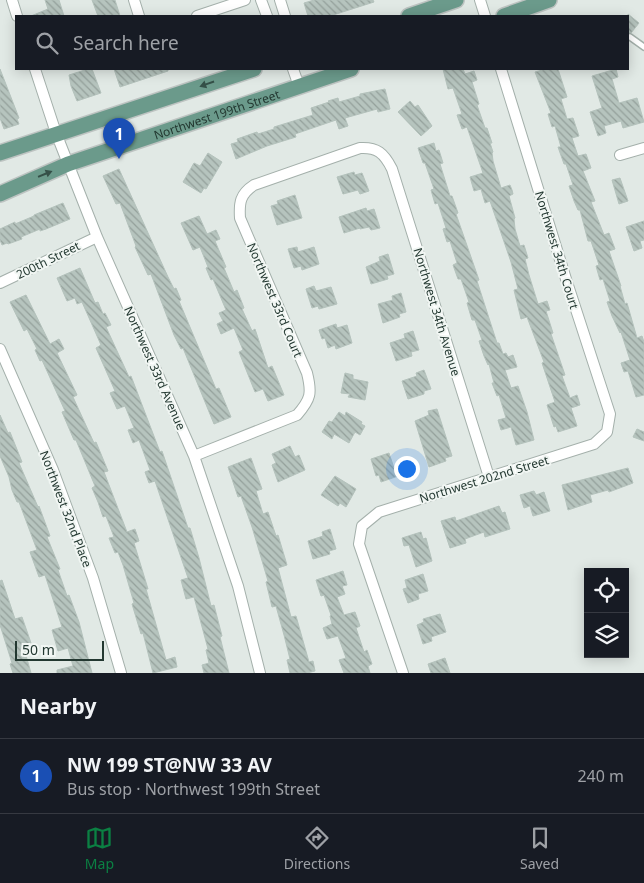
<!DOCTYPE html>
<html lang="en">
<head>
<meta charset="utf-8">
<style>
	:root { --surface:#171b24; --page:#20242c; --text:#f1f3f6; --muted:#9ea1a6; --line:#363941; --accent:#0b8043 }
	body { margin:0; font-family:"Noto Sans",sans-serif; background:var(--page); color:var(--text) }
	.controls { position:absolute; right:15px; bottom:15px; display:grid; overflow:hidden; border-radius:0px; box-shadow:0 2px 12px #0003 }
	.controls button { width:45px; height:45px; display:grid; place-items:center; padding:0; border:0; border-bottom:1px solid var(--line); background:var(--surface); color:var(--text); font:25px sans-serif }
	.scale { position:absolute; left:15px; bottom:12px; width:89px; box-sizing:border-box; padding-left:5px; border:2px solid #233831; border-top:0; font-size:14px; line-height:18px; white-space:nowrap; color:#233831; -webkit-text-stroke:4px #f1f6f3; paint-order:stroke }
	.you { position:absolute; left:406px; top:468px; width:18px; height:18px; margin:-12px; border:4px solid #fff; border-radius:50%; background:#1a73e8; box-shadow:0 0 0 8px #1a73e833 }
	.badge { display:grid; place-items:center; width:32px; height:32px; border-radius:50%; background:var(--accent); color:#fff; font-size:16px; font-weight:700 }
	.pin { position:absolute; translate:-50% -41px; filter:drop-shadow(0 1px 2px #0008) }
	.pin::after { content:''; position:absolute; top:26px; width:18px; height:15px; background:inherit; clip-path:polygon(0 0,100% 0,50% 100%) }
	.list { margin:0; padding:0; list-style:none }
	h2 { display:flex; justify-content:space-between; align-items:center; height:65px; margin:0; padding:0 20px; font-size:21px }
	h2 small { font-size:16px; font-weight:400; color:var(--muted) }
	.list li { display:grid; grid-template-columns:32px 1fr auto; gap:15px; align-items:center; box-sizing:border-box; height:75px; padding:0 20px; border-top:1px solid var(--line) }
	.list b { display:block; font-size:19px; white-space:nowrap }
	.list p { margin:0; font-size:16px; white-space:nowrap; color:var(--muted) }
	.list em { font-size:16px; font-style:normal; color:var(--muted) }
	.icon { flex:none; width:28px; height:28px; fill:none; stroke:currentColor; stroke-width:2; stroke-linecap:round; stroke-linejoin:round }
	.map { position:relative; flex:none; width:644px; height:673px; overflow:hidden }
	.search { position:absolute; background:var(--surface); box-shadow:0 2px 12px #0003; left:15px; right:15px; top:15px; height:55px; display:flex; align-items:center; gap:12px; box-sizing:border-box; padding:0 18px; border-radius:0px; color:var(--muted); font-size:19px }
	.sheet { height:140px; background:var(--surface) }
	nav { display:flex; justify-content:space-around; align-items:center; box-sizing:border-box; height:70px; border-top:1px solid var(--line); background:var(--surface); font-size:14px; color:var(--muted) }
	nav a { display:grid; justify-items:center; gap:2px }
	nav .on { color:var(--accent) }
	.map>svg:first-child { display:block }
</style>
</head>
<body>
<div class="map">
<svg width="644" height="673" viewBox="0 0 644 673">
	<defs>
		<pattern id="building-back-hatch" width="6" height="6" patternUnits="userSpaceOnUse" patternTransform="scale(1.25)"><rect width="6" height="6" fill="#b6c4be"/><path d="M-1 5l2 2M0 0l6 6M5-1l2 2" fill="none" stroke="#94a09b"/></pattern>
	</defs>
	<rect width="100%" height="100%" fill="#e1e9e5"/>
	<path fill="url(#building-back-hatch)" stroke="#b4c2bc" d="M45,0H59L64,16H31L48,9Z
		M92,0H115L120,16H98Z
		M314,0H373L374,2L330,16H308L304,3Z
		M628,14L639,23L631,33H628Z
		M0,69L19,118L17,119L19,124L4,129L0,118Z
		M88,69H92L101,93L77,101L71,86L69,75Z
		M114,69H168V71L120,87Z
		M443,69H463L465,74L474,71L477,80L472,82L479,104L477,105L485,128H487L492,143H490L493,152L492,153L493,161L501,188L510,185L512,190L513,194L509,196L515,218L514,219L515,229L520,246L524,245L528,258L525,259L529,275L538,304L547,301L550,310L546,311L553,333L551,334L565,375L562,376L570,398L577,395L580,405L571,408L577,426L558,432L556,426L554,427L547,405L555,402L542,363L544,362L527,317L521,319L514,290L518,289L511,262L490,201L485,203L481,189L474,191L470,177L483,173L467,127L462,129L457,115L462,114L453,88L448,89Z
		M546,69H558L567,97L561,99L567,119L573,118L579,136L572,138L578,156L586,154L591,168L583,171L595,201L591,202L604,235L609,233L615,249L609,251L621,286H620L625,304L627,303L637,338L642,336L644,342V395L636,397L628,371L624,372L621,363L630,360L621,332L620,333L612,316L607,302L610,301L603,279L600,280L596,266L599,265L591,241H588L580,210H578L574,201L569,186L573,185L566,164H564L558,147H561L555,126L552,127L548,114L551,113L535,72Z
		M616,69L618,77L612,79L619,103L637,98L644,122L623,128L621,121L604,126L606,133L598,136L590,112L602,108L592,76Z
		M385,89L390,109L378,112L377,109L345,118L348,126L339,129L336,120L295,134L296,137L267,146L236,159L231,144L238,142L237,139L257,132L258,134L274,129V127L313,115L311,108L329,102L328,101L338,98L339,102L360,96V94Z
		M410,101L415,107L418,105L432,126L421,136L398,112Z
		M434,143L436,151L439,150L443,163L440,164L450,196H452L458,213L456,214L479,280L477,281L497,343H499L503,354L506,353L508,357L513,355L517,367L505,370L511,388L518,386L527,412L534,440L516,445L511,427L501,430L498,420L506,418L499,395L497,396L492,383H494L489,364L488,365L484,356L479,341L482,340L475,320H472L467,303L469,302L461,279H458L453,265L457,263L450,241L447,242L443,229L446,228L438,203L435,204L431,190L434,189L425,163H423L418,148Z
		M208,153L222,162L206,189L204,188L201,193L183,182L194,163L200,166Z
		M119,169L168,277L174,289L176,288L181,300L179,301L216,389L219,388L231,417L214,424L183,348L181,349L174,335L151,274L148,275L135,247L136,246L120,203L116,204L103,176Z
		M354,172L355,175L362,173L369,191L360,194L358,190L343,194L337,177Z
		M620,178L628,201L619,204L612,180Z
		M295,195L302,218L277,225L271,206L278,204L277,201Z
		M63,203L70,219L46,229L40,231V229L21,237L22,239L8,244L7,243L2,245L0,240V229L15,222V224L34,216V215Z
		M366,208L367,211L374,209L380,228L371,230L369,227L360,229V228L344,233L339,217Z
		M199,216L207,234L216,230L220,239L215,241L226,267L224,268L234,292L237,290L244,308L242,309L252,331L255,329L268,368L272,366L284,395L268,401L263,389L255,392L239,352L243,350L234,328L221,334L217,324L223,321L219,313L226,310L213,279L211,280L206,268L208,267L200,247L193,250L181,223Z
		M644,221V240L640,241L642,248L634,251L626,227Z
		M297,247L298,252L314,247L319,264L302,270L301,266L294,268L288,249Z
		M388,254L394,274L387,276L388,279L371,284L366,267L380,261L379,257Z
		M80,268L95,303L98,302L103,314L105,313L111,325L106,327L129,377L131,376L160,452L162,451L188,528H190L199,558L211,606L214,605L222,636L220,637L229,673H204L202,665L209,663L206,650L208,649L194,597L186,599L181,580L188,578L155,481L149,483L145,472L150,470L139,440L133,443L128,430L134,428L125,406L117,409L110,393L115,391L96,348L101,345L82,302L77,304L75,298L67,301L57,278Z
		M314,286L316,291L331,287L337,304L319,309L318,306L312,308L306,289Z
		M401,293L406,312L399,314L400,317L383,323L378,304L393,300L392,296Z
		M26,295L50,344L59,339L64,349L57,353L77,395L73,397L94,443L96,442L108,471L104,472L127,532L135,529L139,541L134,543L148,589H146L166,660L175,657L177,667L153,673L143,633L141,634L132,604L134,603L123,565L118,552L115,553L109,538L114,537L106,516L103,517L98,502L92,488L95,486L76,440H74L62,412L65,411L42,360L40,361L35,350L37,349L27,329L24,331L10,302Z
		M336,324L337,328L347,325L352,343L336,349L335,345L328,348L325,338L322,339L319,330Z
		M413,331L419,350L411,352L412,356L396,361L390,343L405,338L404,334Z
		M424,370L431,389L424,391V394L408,399L402,381L417,376L416,373Z
		M345,373L353,375V379L368,382L365,400L348,397L350,394L341,393Z
		M437,409L452,456L445,458L446,461L429,467L415,421L429,415L428,411Z
		M339,412L345,416L346,412L362,422L361,424L365,426L360,435L355,432L349,443L334,434L332,439L322,432L329,421L332,422Z
		M0,415L8,433L10,432L22,462L19,463L38,507L39,506L50,536L47,537L60,569L58,570L67,596L69,595L79,622L92,673H57V670L73,666L68,648L58,651L52,630L62,627L45,575L39,577L30,552L37,550L19,502H17L12,490L9,477L0,456Z
		M637,429L644,432V441L633,437Z
		M290,446L295,457L299,455L305,470L278,482L272,465L276,463L272,454Z
		M389,453L394,468L398,467L401,475L381,482L379,475L376,476L371,459Z
		M251,458L262,489L256,491L263,514L268,512L276,536L278,535L287,565L278,568L291,617L296,616L309,662L313,661L315,671L307,673H290L287,660L290,659L284,635L276,606L272,607L266,582L268,581L252,527L241,496L238,497L228,467Z
		M628,468L633,483L609,492L608,490L590,495L592,502L568,510L562,485Z
		M335,476L356,489L346,507L340,503L338,506L321,495Z
		M534,491L536,495L544,492L550,511L533,516L530,506L524,508L520,495Z
		M499,506L502,513L505,512L510,529L485,537L484,532L465,539L466,543L450,548L441,521L455,517L456,521Z
		M330,529L336,549L329,551L330,554L313,559L308,541L323,536L322,532Z
		M421,532L423,539L426,538L432,561L416,567L409,545L404,546L402,538Z
		M343,571L347,585L342,586L345,594L337,597L344,615L355,612L360,626L356,628L364,652L367,650L372,664L368,666L370,673H344L339,660L346,658L338,636L327,639L323,628L332,624L330,616L331,615L324,595L321,596L316,580Z
		M423,574L428,591L418,594L419,599L408,603L403,589L407,588L405,580Z
		M2,580L15,619L22,617L31,643L23,645L31,673H13L10,664L12,663L0,625V581Z
		M440,614L446,632L431,637L432,641L423,644L417,625L424,622L423,619Z
		M445,658L450,673H431L428,664Z"/>
	<g fill="none" stroke-linecap="round" stroke-linejoin="round">
		<g stroke="#a4b0ab" stroke-width="8">
			<path id="service" d="M630,37L644,47"/>
		</g>
		<g stroke="#a4b0ab" stroke-width="12">
			<path id="minor" d="M12,0L17,16
				M134,0L139,16
				M261,0L267,16
				M280,0L285,16
				M480,0L485,16
				M197,16L245,0
				M35,69L56,133L97,237L194,456L238,586L260,673
				M293,69L299,86
				M620,155L644,148
				M0,283L97,237
				M0,349L53,470L93,578L121,673
				M194,456L297,415C311,399 312,393 307,373L240,218C239,203 240,194 254,185L360,148C377,147 384,153 392,169L489,477
				M403,673L359,544L362,526L379,512L594,444L607,432L610,414L566,279L501,69"/>
		</g>
		<g stroke="#bdc3c1" stroke-width="18">
			<g id="primary">
				<path d="M409,16L456,0"/>
				<path d="M504,16L549,0"/>
				<path d="M0,153L254,69"/>
				<path id="s1" d="M0,194L68,164L351,69"/>
			</g>
		</g>
		<use href="#service" stroke="#fff" stroke-width="5"/>
		<use href="#minor" stroke="#fff" stroke-width="10"/>
		<use href="#primary" stroke="#6b9a8b" stroke-width="15"/>
	</g>
	<defs><path id="oneway-solid" d="M-6-.8H1V-3.2L6.5 0L1 3.2V.8H-6Z" transform="scale(1.25)"/></defs>
	<g fill="#355048">
		<use href="#oneway-solid" transform="translate(207 84) rotate(161)"/>
		<use href="#oneway-solid" transform="translate(45 174) rotate(-22)"/>
	</g>
	<g text-anchor="middle" dominant-baseline="central" stroke-width="4" stroke-linejoin="round" paint-order="stroke">
		<g font-size="12" fill="#233831" stroke="#f1f6f3">
			<text stroke="none"><textPath href="#s1" startOffset="231">Northwest 199th Street</textPath></text>
			<text transform="translate(557 250) rotate(73)">Northwest 34th Court</text>
			<text transform="translate(48 260) rotate(-26)">200th Street</text>
			<text transform="translate(275 300) rotate(67)">Northwest 33rd Court</text>
			<text transform="translate(437 312) rotate(73)">Northwest 34th Avenue</text>
			<text transform="translate(155 368) rotate(66)">Northwest 33rd Avenue</text>
			<text transform="translate(484 479) rotate(-17)">Northwest 202nd Street</text>
			<text transform="translate(66 509) rotate(69)">Northwest 32nd Place</text>
		</g>
	</g>
</svg>
<div class="controls">
<button><svg class="icon" aria-label="locate" viewBox="0 0 24 24"><circle cx="12" cy="12" r="6"/><path d="M12 2v4M12 18v4M2 12h4M18 12h4"/></svg></button>
<button><svg class="icon" aria-label="layers" viewBox="0 0 24 24"><path d="M12 4l9 5-9 5-9-5zM3 14l9 5 9-5"/></svg></button>
</div>
<div class="scale">50 m</div>
<div class="you"></div>
<div class="pin badge" style="left:119px;top:159px;background:#1a4fb4">1</div>
<div class="search"><svg class="icon" aria-label="search" viewBox="0 0 24 24"><circle cx="10" cy="10" r="6"/><path d="M15 15l6 6"/></svg>Search here</div>
</div>
<section class="sheet">
<h2>Nearby<small></small></h2>
<ul class="list">
<li><span class="badge" style="background:#1a4fb4">1</span><div><b>NW 199 ST@NW 33 AV</b><p>Bus stop · Northwest 199th Street</p></div><em>240 m</em></li>
</ul>
</section>
<nav>
<a class="on"><svg class="icon" aria-label="map" viewBox="0 0 24 24"><path d="M3 6l6-2 6 2 6-2v14l-6 2-6-2-6 2zM9 4v14M15 6v14"/></svg>Map</a>
<a><svg class="icon" aria-label="directions" viewBox="0 0 24 24"><path d="M12 3l9 9-9 9-9-9zM9 14v-3h6M13 9l2 2-2 2"/></svg>Directions</a>
<a><svg class="icon" aria-label="saved" viewBox="0 0 24 24"><path d="M7 4h10v16l-5-4-5 4z"/></svg>Saved</a>
</nav>
</body>
</html>
